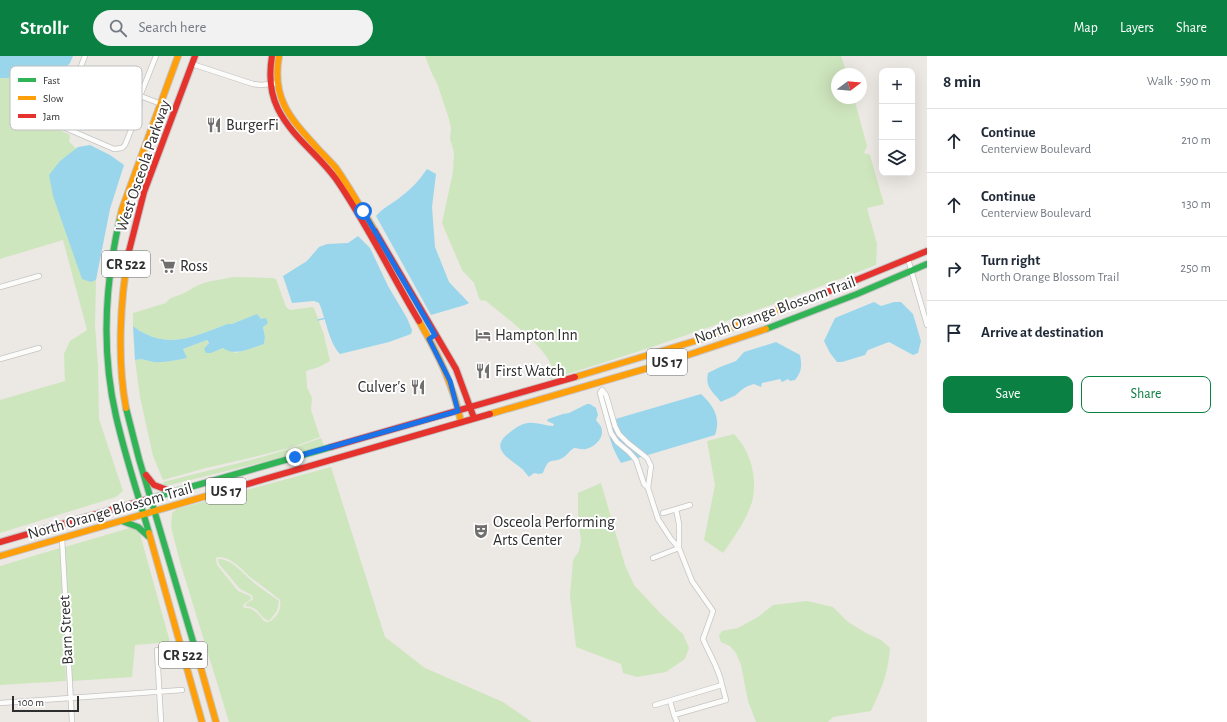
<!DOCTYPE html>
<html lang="en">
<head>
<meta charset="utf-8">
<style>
	:root { --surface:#fff; --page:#f2f2f3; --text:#1f2937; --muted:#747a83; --line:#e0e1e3; --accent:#0b8043 }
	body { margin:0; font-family:"Alegreya Sans",sans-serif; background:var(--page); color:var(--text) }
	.controls { position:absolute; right:12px; top:12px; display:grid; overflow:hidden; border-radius:8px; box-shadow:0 4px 16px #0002 }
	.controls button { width:36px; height:36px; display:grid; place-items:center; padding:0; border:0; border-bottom:1px solid var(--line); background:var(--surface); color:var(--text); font:20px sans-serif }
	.compass { position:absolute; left:831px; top:12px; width:36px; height:36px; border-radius:50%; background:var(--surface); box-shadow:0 4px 16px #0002; rotate:74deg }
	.scale { position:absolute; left:12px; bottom:10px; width:67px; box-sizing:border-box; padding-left:4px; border:2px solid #2e2e2e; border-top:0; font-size:11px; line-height:14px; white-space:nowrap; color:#2e2e2e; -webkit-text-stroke:3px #fff; paint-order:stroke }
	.stop { position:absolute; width:12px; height:12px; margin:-9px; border:3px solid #1a73e8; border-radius:50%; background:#fff }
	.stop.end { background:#1a73e8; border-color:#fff; box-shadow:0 1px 4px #0008 }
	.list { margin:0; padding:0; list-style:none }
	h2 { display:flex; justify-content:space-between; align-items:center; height:52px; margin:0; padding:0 16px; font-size:17px }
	h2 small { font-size:13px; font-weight:400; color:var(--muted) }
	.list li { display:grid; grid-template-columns:26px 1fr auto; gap:12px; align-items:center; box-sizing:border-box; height:64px; padding:0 16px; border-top:1px solid var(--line) }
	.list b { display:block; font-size:15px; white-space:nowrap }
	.list p { margin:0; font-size:13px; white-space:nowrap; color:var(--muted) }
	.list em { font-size:13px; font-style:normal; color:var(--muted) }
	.actions { display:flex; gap:8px; padding:12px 16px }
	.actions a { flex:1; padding:9px 0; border:1px solid var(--accent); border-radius:8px; text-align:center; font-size:14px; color:var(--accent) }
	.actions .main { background:var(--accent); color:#fff }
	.icon { flex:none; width:22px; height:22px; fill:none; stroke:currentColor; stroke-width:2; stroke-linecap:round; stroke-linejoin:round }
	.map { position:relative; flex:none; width:927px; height:666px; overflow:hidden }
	header { display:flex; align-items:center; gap:24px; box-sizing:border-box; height:56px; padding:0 20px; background:var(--accent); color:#fff }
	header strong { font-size:19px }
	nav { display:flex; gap:22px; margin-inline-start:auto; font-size:14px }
	.search { width:280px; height:36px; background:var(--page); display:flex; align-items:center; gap:10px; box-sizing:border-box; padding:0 14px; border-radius:22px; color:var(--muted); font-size:15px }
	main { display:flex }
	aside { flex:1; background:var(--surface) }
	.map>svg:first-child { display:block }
</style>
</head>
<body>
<header>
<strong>Strollr</strong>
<div class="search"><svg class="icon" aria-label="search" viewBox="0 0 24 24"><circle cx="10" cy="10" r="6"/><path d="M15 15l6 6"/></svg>Search here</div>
<nav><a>Map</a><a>Layers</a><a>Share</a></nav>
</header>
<main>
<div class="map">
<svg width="927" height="666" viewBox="0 0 927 666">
	<rect width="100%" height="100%" fill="#ece8e4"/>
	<path fill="#cee6be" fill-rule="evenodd" d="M425,0H841L847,18H837V42H854L867,90L864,97L870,99L884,148L867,152L877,188L876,209C768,251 661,290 550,323L548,317L552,311C544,289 505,261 486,245L480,244L479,242L474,227L462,214L442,167L453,116L454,96L450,83L451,72L449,63L437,27L433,20Z
		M24,19L34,21L36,20L64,28L51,70L70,79L69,85L76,93L60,105L91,226L96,224L95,269L98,310L99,363L123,435L116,441L0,477V344L65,325L64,298L70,285L87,274L63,184L0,203V22H8Z
		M233,221L272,222L276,223L286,251L290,254L312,251L314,252L324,279L330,305L319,311L306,315L307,331L312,342L311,354L320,381C288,394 253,401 219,409C200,413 182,419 163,424L153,400L140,341L135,304C144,302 146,305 154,306C165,307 176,304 187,302L183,293L207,284L211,297L223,292L236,297L264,288L265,281L263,270L268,267C254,260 242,269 227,268C201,278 173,292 146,278C141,276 137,273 133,270V257L166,247C170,241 175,241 182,238C188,236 193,231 199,229C210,224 222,224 233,221Z
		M734,378C751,395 758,423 752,446C746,465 734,481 723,497L704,484L715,429L707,385Z
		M321,382L324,390L315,393L170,429H164L163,426L251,404L296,391Z
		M331,411L385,581L425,612L503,646L532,666H229L180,506L171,471L172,457L177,453ZM217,501C234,501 242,515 254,524C263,531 272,537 280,544C281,549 280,554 277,559C263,575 264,560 253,554C250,552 247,552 244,552L243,549L251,543L250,540L238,535L217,509L216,503Z
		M601,427L625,509L634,529L660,557L683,578L689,592L685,603L666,616L637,621L623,617L621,608L576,591L570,540L573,504L579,495L581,485L578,461V437Z
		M133,471L137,473L140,478L170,586L135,589L132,621L72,625L65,491Z
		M60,492L66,625L0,629V510Z
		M218,503C232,503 241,516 251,524C259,532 270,538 279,545L277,555L269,565C258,561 261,551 245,550L248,546L253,544L252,539L240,533L219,508Z
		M807,545L833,551L848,566L866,577L881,584L890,592C888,618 882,632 871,655L833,661L828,666H756L748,645L741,609L736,597L730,590L721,586L719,580L722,575L738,572L758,561L773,549Z"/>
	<path fill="#99d6ec" d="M0,0H73L70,7L59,18L44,17L34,21L24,19L8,22H0Z
		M90,89L110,99L124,109L110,153L96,224L91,226L82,223L53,140L49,119L60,105L78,91Z
		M427,113L436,118L432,151L435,191L449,226L469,247L465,249L431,259L376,160C382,153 391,148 398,143C410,134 419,125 427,113Z
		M358,180L370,192L388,230L407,262L412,274L411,278L389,286L340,298C329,287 326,263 319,247L314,245L292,247L283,220L307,205L319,191L327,188L348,187Z
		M874,246L881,250L894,246H901L913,258L921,285L918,297L913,299L889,286L868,294L865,299L842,306H837L830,297L824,285L835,262Z
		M257,258L261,263L266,262L268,267L263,271L265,281L264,288C251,292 235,301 223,292L211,297H206L204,293L209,287L207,284L183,293L187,302C176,304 165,307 154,306C146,305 144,302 135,304L133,270C137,273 141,276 146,278C173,292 201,278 227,268H232Z
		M776,286L800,299C802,310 802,315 795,324L790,325L788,323L782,326L780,323L762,327L761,331L754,328C745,331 745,331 738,337C735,341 725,343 721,346C712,335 705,331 708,317L720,311L736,305L744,296Z
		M701,338C714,350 721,362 715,379L621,407C616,399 608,383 609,373C609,370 612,366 612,364Z
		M587,348H590L596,352L598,359L596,364C598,367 602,370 602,375C603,383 594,391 586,393C582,394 578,392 574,392C569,395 568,398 564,401C552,409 550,398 543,417L539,418L534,417L529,421C526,418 524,414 521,412C508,402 489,392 509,377C515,372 521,368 528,367C537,366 545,370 553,370L554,368L547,365L548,363L563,358L569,357Z"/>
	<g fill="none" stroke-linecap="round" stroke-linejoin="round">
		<path stroke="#99d6ec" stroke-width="1.5" d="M318,264L326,262"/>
		<g stroke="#c5c4c5" stroke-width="6">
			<path id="street" d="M85,0L61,61V69L63,71L114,93L122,92L125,89L139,54L140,40L156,0
				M192,8L253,28L261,29L278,27
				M79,16L161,48
				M908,203L927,269
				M0,231L39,220
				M0,303L39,292
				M648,432L651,410L647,402L628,387L619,378L615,370L606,339L602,334L600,337L611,377L617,386L629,396L636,404L644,428L648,432L658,463L671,483L679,492L692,525L713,555L703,583C709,598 719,612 722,629L655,649
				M663,457L690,449
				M62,482L72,666
				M653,502L679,492V468L676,453
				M157,594L161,666
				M670,645L674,659L726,644L722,629
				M0,647L182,634
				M674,659L677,666"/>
		</g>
		<g stroke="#c5c4c5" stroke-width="8">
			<path id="fast" d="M120,162C105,227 101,295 116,360C125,400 138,438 149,477
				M766,273L857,238L927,208
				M126,352L139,403L200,609
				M148,443L331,391
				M122,465L138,471L148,480"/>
		</g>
		<g stroke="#c5c4c5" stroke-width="8">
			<path id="slow" d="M279,0C271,44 292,64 319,94C325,100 331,106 336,112C350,132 362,154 375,175
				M120,162L122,153L178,0
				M419,265C438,298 453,328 461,366
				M575,321L695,285L827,236
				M126,352C117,304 120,243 129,195
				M490,358L655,310L766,273
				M149,477L202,666
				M0,500L227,434
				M200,609L216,666"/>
		</g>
		<g stroke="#c5c4c5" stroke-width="8">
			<path id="jam" d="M272,0C269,18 270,37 278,53C292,81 319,99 336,123C367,168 391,218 419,265
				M375,175L456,313L474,362
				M129,195L144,136L195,0
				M827,236L927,195
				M331,391L575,321
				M146,419L154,429L173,436
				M227,434L490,358
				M0,486L148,443"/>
		</g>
		<use href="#street" stroke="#fcfcfb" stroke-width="4.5"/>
		<use href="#fast" stroke="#30b455" stroke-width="6"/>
		<use href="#slow" stroke="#ff9f0a" stroke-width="6"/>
		<use href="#jam" stroke="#e5322d" stroke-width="6"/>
	</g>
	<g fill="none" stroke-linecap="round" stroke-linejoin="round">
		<path stroke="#1a73e8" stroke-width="5" d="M295,401L458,355L450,325L429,283L435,279L363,155"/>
	</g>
	<defs>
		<g id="restaurant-bare" transform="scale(1.2)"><path d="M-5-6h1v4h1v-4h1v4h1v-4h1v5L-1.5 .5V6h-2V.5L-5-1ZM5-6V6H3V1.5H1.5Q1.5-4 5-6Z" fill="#706f6e" stroke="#fff" stroke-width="2.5" paint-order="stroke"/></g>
		<g id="supermarket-bare" transform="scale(1.2)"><path d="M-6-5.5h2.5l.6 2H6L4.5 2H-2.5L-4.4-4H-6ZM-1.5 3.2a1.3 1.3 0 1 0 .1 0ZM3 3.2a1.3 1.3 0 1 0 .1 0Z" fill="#706f6e" stroke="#fff" stroke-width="2.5" paint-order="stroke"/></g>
		<g id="hotel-bare" transform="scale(1.2)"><path d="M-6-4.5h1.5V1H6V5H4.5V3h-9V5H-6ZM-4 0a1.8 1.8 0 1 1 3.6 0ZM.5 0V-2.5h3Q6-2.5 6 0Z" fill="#706f6e" stroke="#fff" stroke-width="2.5" paint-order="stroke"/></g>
		<g id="theatre-bare" transform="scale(1.2)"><path d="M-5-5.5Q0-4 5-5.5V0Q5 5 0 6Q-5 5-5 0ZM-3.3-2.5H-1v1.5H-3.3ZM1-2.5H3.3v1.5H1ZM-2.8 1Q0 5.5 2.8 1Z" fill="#706f6e" stroke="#fff" stroke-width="2.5" paint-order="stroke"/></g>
	</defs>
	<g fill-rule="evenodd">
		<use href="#restaurant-bare" x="214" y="69"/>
		<use href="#supermarket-bare" x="168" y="210"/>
		<use href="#hotel-bare" x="483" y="279"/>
		<use href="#restaurant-bare" x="483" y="315"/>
		<use href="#restaurant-bare" x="418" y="331"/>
		<use href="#theatre-bare" x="481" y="475"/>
	</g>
	<g text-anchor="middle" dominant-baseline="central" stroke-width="4" stroke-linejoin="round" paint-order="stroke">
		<g fill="#fff" stroke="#6d6d6d" stroke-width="1">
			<rect x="102" y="195" width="48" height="26" rx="3"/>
			<rect x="647" y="293" width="40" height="26" rx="3"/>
			<rect x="206" y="422" width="40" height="26" rx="3"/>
			<rect x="159" y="586" width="48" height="26" rx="3"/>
		</g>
		<g font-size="15" font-weight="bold" fill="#2e2e2e">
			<text x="126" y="208">CR 522</text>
			<text x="667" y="306">US 17</text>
			<text x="226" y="435">US 17</text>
			<text x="183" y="599">CR 522</text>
		</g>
		<g font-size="16" fill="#2e2e2e" stroke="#fff" text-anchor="start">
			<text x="226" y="69">BurgerFi</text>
			<text x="180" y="210">Ross</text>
			<text x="495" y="279">Hampton Inn</text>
			<text x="495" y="315">First Watch</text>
			<text x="406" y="331" text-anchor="end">Culver's</text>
			<text x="493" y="466">Osceola Performing<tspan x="493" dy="18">Arts Center</tspan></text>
		</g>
		<g font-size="16" fill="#2e2e2e" stroke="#fff">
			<text transform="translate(143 110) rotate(-71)">West Osceola Parkway</text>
			<text transform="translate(775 254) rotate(-20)">North Orange Blossom Trail</text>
			<text transform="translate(110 455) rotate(-16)">North Orange Blossom Trail</text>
			<text transform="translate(66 574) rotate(-93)">Barn Street</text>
		</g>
	</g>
	<rect x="10" y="10" width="132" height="64" rx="6" fill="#fff" stroke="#c0c0c0" stroke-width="1"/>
	<rect x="18" y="22" width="18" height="4" fill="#30b455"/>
	<rect x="18" y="40" width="18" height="4" fill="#ff9f0a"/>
	<rect x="18" y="58" width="18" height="4" fill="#e5322d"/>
	<g font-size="11" fill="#2e2e2e">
		<text x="43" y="28">Fast</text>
		<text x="43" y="46">Slow</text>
		<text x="43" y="64">Jam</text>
	</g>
</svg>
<div class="controls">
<button>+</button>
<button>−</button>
<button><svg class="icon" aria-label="layers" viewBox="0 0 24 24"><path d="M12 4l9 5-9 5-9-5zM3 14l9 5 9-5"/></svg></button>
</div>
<svg class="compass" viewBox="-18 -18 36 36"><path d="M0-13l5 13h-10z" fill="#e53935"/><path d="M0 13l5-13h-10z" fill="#747a83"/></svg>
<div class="scale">100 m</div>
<div class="stop" style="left:363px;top:155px"></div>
<div class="stop end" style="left:295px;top:401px"></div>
</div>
<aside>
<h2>8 min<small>Walk · 590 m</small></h2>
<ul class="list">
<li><svg class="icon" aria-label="ahead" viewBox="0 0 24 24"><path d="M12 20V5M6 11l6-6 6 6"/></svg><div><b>Continue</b><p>Centerview Boulevard</p></div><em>210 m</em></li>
<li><svg class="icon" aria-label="ahead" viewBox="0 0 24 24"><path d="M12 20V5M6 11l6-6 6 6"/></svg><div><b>Continue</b><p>Centerview Boulevard</p></div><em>130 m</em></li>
<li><svg class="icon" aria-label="right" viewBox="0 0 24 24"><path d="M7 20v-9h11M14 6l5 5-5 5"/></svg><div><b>Turn right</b><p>North Orange Blossom Trail</p></div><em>250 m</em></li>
<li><svg class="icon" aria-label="arrive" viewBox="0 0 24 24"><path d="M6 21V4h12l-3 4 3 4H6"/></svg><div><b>Arrive at destination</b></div></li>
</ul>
<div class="actions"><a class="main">Save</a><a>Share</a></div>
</aside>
</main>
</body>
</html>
